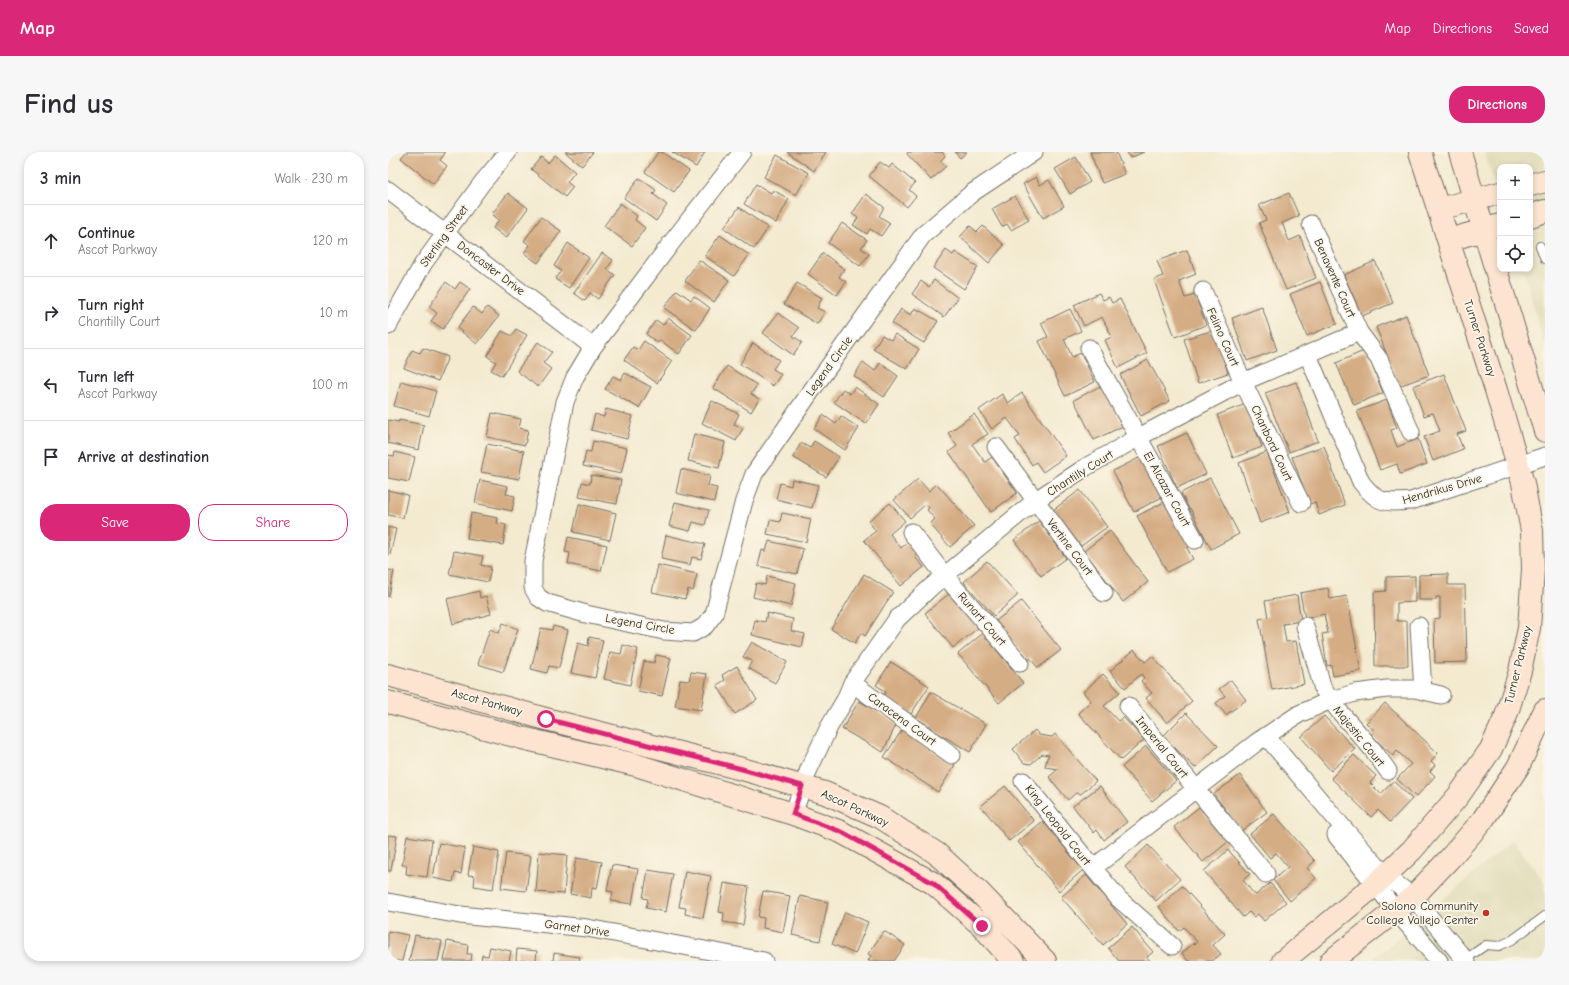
<!DOCTYPE html>
<html lang="en">
<head>
<meta charset="utf-8">
<style>
	:root { --surface:#fff; --page:#f7f7f7; --text:#2b2b33; --muted:#7c7c81; --line:#e1e1e2; --accent:#db2777 }
	body { margin:0; font-family:"Comic Neue",sans-serif; background:var(--page); color:var(--text) }
	.controls { position:absolute; right:12px; top:12px; display:grid; overflow:hidden; border-radius:8px; box-shadow:0 2px 6px #0003 }
	.controls button { width:36px; height:36px; display:grid; place-items:center; padding:0; border:0; border-bottom:1px solid var(--line); background:var(--surface); color:var(--text); font:20px sans-serif }
	.stop { position:absolute; width:12px; height:12px; margin:-9px; border:3px solid #db2777; border-radius:50%; background:#fff }
	.stop.end { background:#db2777; border-color:#fff; box-shadow:0 1px 4px #0008 }
	.list { margin:0; padding:0; list-style:none }
	h2 { display:flex; justify-content:space-between; align-items:center; height:52px; margin:0; padding:0 16px; font-size:17px }
	h2 small { font-size:13px; font-weight:400; color:var(--muted) }
	.list li { display:grid; grid-template-columns:26px 1fr auto; gap:12px; align-items:center; box-sizing:border-box; height:72px; padding:0 16px; border-top:1px solid var(--line) }
	.list b { display:block; font-size:15px; white-space:nowrap }
	.list p { margin:0; font-size:13px; white-space:nowrap; color:var(--muted) }
	.list em { font-size:13px; font-style:normal; color:var(--muted) }
	.actions { display:flex; gap:8px; padding:12px 16px }
	.actions a { flex:1; padding:9px 0; border:1px solid var(--accent); border-radius:16px; text-align:center; font-size:14px; color:var(--accent) }
	.actions .main { background:var(--accent); color:#fff }
	.icon { flex:none; width:22px; height:22px; fill:none; stroke:currentColor; stroke-width:2; stroke-linecap:round; stroke-linejoin:round }
	.map { position:relative; flex:none; width:1157px; height:809px; overflow:hidden; border-radius:16px }
	header { display:flex; align-items:center; gap:24px; box-sizing:border-box; height:56px; padding:0 20px; background:var(--accent); color:#fff }
	header strong { font-size:19px }
	nav { display:flex; gap:22px; margin-inline-start:auto; font-size:14px }
	.intro { display:flex; align-items:center; justify-content:space-between; box-sizing:border-box; height:96px; padding:0 24px }
	h1 { margin:0; font-size:28px }
	.button { padding:10px 18px; border-radius:16px; background:var(--accent); color:#fff; font-size:14px; font-weight:700 }
	main { display:flex; gap:24px; padding:0 24px }
	aside { flex:1; background:var(--surface); border-radius:16px; box-shadow:0 2px 6px #0003 }
	.map>svg:first-child { display:block }
</style>
</head>
<body>
<header>
<strong>Map</strong>
<nav><a>Map</a><a>Directions</a><a>Saved</a></nav>
</header>
<div class="intro"><h1>Find us</h1><a class="button">Directions</a></div>
<main>
<aside>
<h2>3 min<small>Walk · 230 m</small></h2>
<ul class="list">
<li><svg class="icon" aria-label="ahead" viewBox="0 0 24 24"><path d="M12 20V5M6 11l6-6 6 6"/></svg><div><b>Continue</b><p>Ascot Parkway</p></div><em>120 m</em></li>
<li><svg class="icon" aria-label="right" viewBox="0 0 24 24"><path d="M7 20v-9h11M14 6l5 5-5 5"/></svg><div><b>Turn right</b><p>Chantilly Court</p></div><em>10 m</em></li>
<li><svg class="icon" aria-label="left" viewBox="0 0 24 24"><path d="M17 20v-9H6M10 6l-5 5 5 5"/></svg><div><b>Turn left</b><p>Ascot Parkway</p></div><em>100 m</em></li>
<li><svg class="icon" aria-label="arrive" viewBox="0 0 24 24"><path d="M6 21V4h12l-3 4 3 4H6"/></svg><div><b>Arrive at destination</b></div></li>
</ul>
<div class="actions"><a class="main">Save</a><a>Share</a></div>
</aside>
<div class="map">
<svg width="1157" height="809" viewBox="0 0 1157 809">
	<rect width="100%" height="100%" fill="#fcf5e5"/>
	<filter id="ink" filterUnits="userSpaceOnUse"><feTurbulence type="fractalNoise" baseFrequency=".025" numOctaves="2"/><feDisplacementMap in="SourceGraphic" scale="8" xChannelSelector="R" yChannelSelector="G"/><feConvolveMatrix kernelMatrix="1 2 1 2 8 2 1 2 1" color-interpolation-filters="sRGB"/></filter>
	<filter id="wash" filterUnits="userSpaceOnUse"><feTurbulence type="fractalNoise" baseFrequency=".012" numOctaves="4" result="noise"/><feDisplacementMap in="SourceGraphic" scale="16" xChannelSelector="R" yChannelSelector="G"/><feGaussianBlur stdDeviation="0.9" result="paint"/><feColorMatrix in="noise" values="0 0 0 0 0 0 0 0 0 0 0 0 0 0 0 0 0 1.4 0 .05"/><feComposite in="paint" operator="in"/></filter>
	<g filter="url(#wash)">
		<rect width="100%" height="100%" fill="#f3ead0"/>
		<path fill="#e1dcba" d="M1096,0H1157V197L1136,117H1142V15H1112V47Z
			M1125,688L1157,731V809H983Z"/>
		<g id="blocks">
			<path fill="#d5ad85" d="M18,0H56L57,1L52,8L59,14L45,32L13,6Z
				M177,0H205L194,14Z
				M270,0H274L301,19L286,40L257,20Z
				M284,0H317L308,15Z
				M399,0H438L426,19Z
				M520,0H554L557,4L552,9L558,14L543,28L519,2Z
				M567,0H579L572,6Z
				M702,0H728L737,22L714,31Z
				M739,0H756L742,6Z
				M167,3L187,20L179,30L185,35L177,45L143,17L153,5L160,11Z
				M389,3L421,21L408,43L376,25Z
				M688,5L702,30L682,42L667,17Z
				M492,10L501,16L504,12L527,31L521,38L528,44L519,55L481,24Z
				M648,25L652,33L661,28L676,54L655,66L635,32Z
				M251,26L268,38L265,42L279,53L268,69L236,46Z
				M368,32L383,41L385,38L401,47L388,71L356,52Z
				M120,41L140,56L118,86L105,76L111,68L104,62Z
				M901,41L911,64L894,71L901,89L912,84L928,126L898,138L871,71L878,68L871,53Z
				M478,42L496,55L491,64L502,71L493,84L482,77L479,82L465,73L470,66L464,62Z
				M627,44L641,68L623,78L619,72L614,75L604,57Z
				M232,51L249,64L247,68L257,76L244,94L216,74Z
				M351,55L380,76L366,97L336,76Z
				M153,65L173,79L150,111L136,101L142,93L136,89Z
				M454,71L479,88L473,96L481,102L472,114L440,91Z
				M582,74L589,80L595,74L616,93L601,111L572,85Z
				M332,83L361,103L346,124L317,104Z
				M180,91L201,106L181,136L167,127L173,119L166,114Z
				M558,98L565,103L567,100L590,115L576,137L545,116Z
				M799,98L808,122L791,129L797,146L807,143L818,173L787,185L766,128L775,124L769,109Z
				M214,101L225,108L219,117L227,123L210,147L202,141L197,149L186,141Z
				M435,101L456,117L451,125L458,130L449,143L420,122Z
				M311,108L341,128L326,150L297,129Z
				M987,109L1005,151L974,164L956,123Z
				M546,128L570,146L556,165L524,142L533,129L541,135Z
				M58,130L67,137L72,130L82,137L55,177L43,169L49,161L41,155Z
				M932,130L949,172L919,184L902,142Z
				M409,131L434,146L429,156L437,160L429,172L396,152Z
				M289,138L303,148L306,144L322,156L308,178L276,156Z
				M711,141L715,148L721,145L724,151L732,147L759,201L730,216L717,188L724,185L714,165L696,174L686,153Z
				M85,155L94,162L99,155L111,164L89,192L69,176Z
				M874,155L889,198L859,209L844,166Z
				M527,156L550,169L536,191L504,172L513,157L523,163Z
				M682,157L693,179L676,187L684,205L693,201L707,230L677,244L651,189L660,185L653,171Z
				M390,161L411,176L405,184L414,190L405,203L375,181Z
				M1018,163L1041,223L1011,234L988,175Z
				M280,166L304,183L291,202L272,188L270,191L258,182L268,168L275,173Z
				M128,177L139,183L114,224L103,218L108,210L99,204L114,179L124,184Z
				M826,178L840,221L810,231L796,187Z
				M507,182L531,197L519,217L485,197L494,183L503,188Z
				M256,189L284,209L269,231L236,208L245,195L250,198Z
				M150,190L164,200L155,211L163,217L150,235L129,219Z
				M365,191L391,208L385,217L393,222L385,234L352,212Z
				M35,196L60,205L50,229L16,216L24,198L32,201Z
				M978,198L995,241L966,253L948,211Z
				M760,208L782,249L753,264L732,223Z
				M475,210L487,219L492,211L510,224L496,245L466,224Z
				M339,214L369,233L363,242L371,247L363,260L325,236Z
				M237,221L263,235L251,256L217,237L225,224L233,228Z
				M1056,222L1078,279L1069,282L1075,297L1045,309L1036,285L1052,279L1045,261L1036,264L1025,234Z
				M13,229L48,239L41,264L6,254Z
				M908,230L930,289L901,300L877,241Z
				M714,233L735,274L706,288L686,248Z
				M467,235L491,252L478,272L446,250L455,237L462,242Z
				M634,241L678,304L655,320L648,310L644,313L627,287L632,284L619,266L604,277L591,258L614,242L620,251Z
				M999,248L1009,276L1003,278L1009,295L1030,287L1039,312L1012,322L1009,312L992,318L969,259Z
				M324,249L351,262L346,272L355,276L348,289L314,271Z
				M858,252L874,295L845,306L829,263Z
				M218,257L245,264L239,287L203,278L207,262L216,265Z
				M104,261L133,267L131,276L140,278L137,293L99,285Z
				M586,262L600,282L584,292L597,310L604,305L629,341L603,360L561,300L569,294L560,281Z
				M435,263L448,272L453,264L471,276L457,298L426,277Z
				M0,268L11,270V268L36,273L31,298L0,291Z
				M799,281L818,322L789,336L770,294Z
				M306,282L337,290L331,316L300,309Z
				M205,289L239,296L233,322L195,314L198,299L203,300Z
				M426,289L451,305L438,325L405,305L413,291L422,296Z
				M99,292L136,299L131,327L93,320Z
				M936,294L957,353L931,363L927,350L922,352L904,305Z
				M7,300L27,305L21,330L0,326V303L6,304Z
				M879,300L902,360L872,371L851,311Z
				M753,305L774,345L746,360L725,319Z
				M293,317L322,324L320,334L329,336L326,350L288,341Z
				M203,323L233,328L229,352L191,345L194,330L202,332Z
				M822,326L851,382L823,397L802,356L801,357L793,341Z
				M404,327L430,333L424,356L388,347L392,331L403,334Z
				M530,327L541,339L549,332L586,374L562,395L542,372L547,367L539,358L541,356L538,352L522,366L506,348Z
				M92,328L120,334L118,342L127,344L124,359L87,351Z
				M0,338L20,343L15,366L0,363Z
				M692,338L719,375L693,394L665,358Z
				M778,349L802,394L799,396L805,407L779,420L749,364Z
				M287,350L321,358L317,373L305,370L302,379L281,374Z
				M502,351L517,369L502,382L513,396L520,390L531,402L527,405L536,415L513,434L476,388L488,379L480,369Z
				M191,352L228,361L222,388L185,380Z
				M83,361L110,366L109,371L118,373L115,393L79,387Z
				M394,361L423,367L418,390L379,382L382,368L392,370Z
				M651,369L678,406L653,424L626,388Z
				M0,375L8,377L2,403L0,402Z
				M722,379L760,430L735,450L696,399Z
				M278,383L317,392L313,407L304,405L302,413L273,407Z
				M180,385L219,393L213,419L180,412L182,401L177,400Z
				M381,389L415,397L409,422L370,414L374,398L378,399Z
				M66,399L95,404L93,413L103,415L100,430L61,422Z
				M599,409L630,443L606,464L576,430Z
				M270,413L309,422L305,439L300,437L297,447L264,440Z
				M0,418L6,419L1,445H0Z
				M476,422L505,440L477,484L473,481L467,491L443,477Z
				M1060,422V433H1077L1079,510L1047,511L1046,467L1052,466V445H1048V448H1031V423Z
				M379,424L408,431L403,454L365,445L368,431L377,433Z
				M1027,424V450L1009,451V469H1019L1020,514H987L986,440L998,439V425Z
				M940,436L942,447L959,444L973,519L945,524L943,513L939,514L934,482L940,481L936,462L917,467L912,441Z
				M91,439L92,446L98,444L103,462L65,472L59,447Z
				M562,441L590,476L565,496L537,461Z
				M909,443L913,469L895,472L898,490L908,489L916,532L884,538L871,467L880,465L877,449Z
				M633,449L673,498L650,516L642,506L639,508L608,469Z
				M379,461L405,467L403,479L417,482L414,495L364,483L367,468L377,470Z
				M115,471L130,477L115,520L90,512L102,477L111,481Z
				M165,474L180,478L171,516L161,514L159,521L143,517L153,476L164,478Z
				M595,481L635,531L611,551L570,502Z
				M201,485L215,488L207,526L183,521L190,491L200,494Z
				M364,490L399,510L387,531L360,516L364,509L355,505Z
				M235,493L250,497L242,533L216,527L222,500L233,502Z
				M746,498L757,510L764,504L804,549L779,571L758,546L764,541L753,529L756,526L753,522L737,536L722,519Z
				M268,503L283,506L274,544L250,539L256,509L266,511Z
				M503,510L541,534L523,562L495,544L498,540L488,533Z
				M349,514L369,548L347,562L329,533L337,528L334,523Z
				M303,520L319,522L313,558L287,554L292,528L301,529Z
				M715,522L732,540L716,554L730,569L735,565L756,588L733,608L690,561L703,549L695,540Z
				M843,528L858,548L838,563L828,551L837,544L831,537Z
				M543,540L598,572L582,600L542,576L543,575L528,566Z
				M471,549L509,571L495,600L454,577Z
				M997,551L1050,601L1043,609L1047,613L1042,619L1047,624L1028,645L1009,627L1023,612L1009,599L1005,604L983,583L987,579L978,571Z
				M798,561L830,594L807,616L775,584Z
				M936,564L967,597L943,619L913,585Z
				M514,578L567,613L550,640L496,605Z
				M647,578L651,583L664,585L667,582L708,629L693,642L688,641L680,648L661,625L670,617L657,615L659,606L661,603L654,602L643,612L636,611L625,597Z
				M758,594L788,629L764,649L734,615Z
				M966,603L988,624L982,631L993,642L1005,629L1024,647L1002,670L990,658L983,665L943,626Z
				M852,623L879,660L853,679L826,642Z
				M617,634L646,669L621,689L593,654Z
				M712,634L739,670L716,688L709,678L706,681L685,654Z
				M811,655L840,690L815,710L786,675Z
				M886,662L927,709L919,716L928,726L902,749L885,728L900,715L888,701L882,706L862,682Z
				M655,669L695,718L671,739L630,690Z
				M0,683L9,684L3,719H0Z
				M19,684L44,688L39,725L18,722L19,713H14Z
				M51,691L77,696L73,722L67,721L65,730L45,726Z
				M760,693L792,727L768,749L737,715Z
				M85,695L111,700L105,737L86,734L87,724L80,723Z
				M840,698L862,722L855,728L865,741L868,743L882,731L898,750L876,769L870,762L866,765L861,760L855,765L816,719Z
				M151,700L179,703L176,742L148,740Z
				M118,701L143,704L138,739L113,736Z
				M188,706L214,710L209,737L204,736L203,746L182,742Z
				M224,713L250,717L244,752L223,749L225,740L219,739Z
				M260,718L285,722L278,760L258,756L260,747L255,746Z
				M297,719L323,724L315,766L297,762L298,756L291,755Z
				M698,723L739,772L715,793L673,745Z
				M336,731L361,735L355,773L335,770L336,761L331,760Z
				M794,734L837,782L825,793L833,802L824,809H800L794,801L806,791L807,792L809,790L796,775L791,779L771,755Z
				M375,739L402,744L395,780L375,776L376,766L370,765Z
				M412,744L440,750L432,789L404,783Z
				M457,760L480,770L467,802L444,792Z
				M744,775L765,800L759,805L762,809H731L720,796Z
				M0,779L20,783L14,809H0Z
				M496,779L517,793L506,809H480L483,804L480,802Z
				M27,783L54,789L50,809H21Z
				M59,789L80,793L79,802H84L83,809H56Z
				M102,795L123,799L121,809H93L94,803L100,804Z
				M129,797L149,799L148,808L151,809H128Z
				M166,801L192,805L191,809H165Z"/>
		</g>
	</g>
	<g filter="url(#ink)">
		<use href="#blocks" fill-opacity="0" stroke="#716e65" stroke-width="1"/>
		<g fill="none" stroke-linecap="round" stroke-linejoin="round">
			<g stroke="#716e65" stroke-width="10">
				<path id="lane" d="M1152,94L1157,107
					M1076,808L1098,793L1111,794L1124,788L1157,764"/>
			</g>
			<g stroke="#716e65" stroke-width="19">
				<path id="street" d="M354,0L284,90L205,195L187,225L177,250L145,409V436L150,445L159,451L198,462L276,479L305,481L317,474L326,462L356,349L366,322L426,235L535,83L584,41L646,0
					M0,38L205,195
					M923,72L971,180L991,207L1023,280
					M815,139L855,230L913,351
					M0,174L35,112L94,31L120,0
					M701,196L807,388
					M920,203L973,330C990,352 996,351 1023,349L1157,304
					M608,295L716,441
					M523,380L557,424L632,511
					M917,474L935,537L951,559L985,598L1000,619
					M1031,474L1035,539
					M464,531L564,603
					M740,554L878,722
					M878,584L958,679L997,723L1025,745L1078,809
					M635,629L705,716L731,747L784,794
					M405,662L421,617L441,575L457,548L464,531L509,467L543,435L648,348L698,315L751,285L855,230L971,180
					M948,683L1008,759L1051,809
					M705,716L869,590L911,562L943,548L967,541L999,537H1027L1053,543
					M0,750L72,763L199,776L376,809"/>
			</g>
			<g stroke="#716e65" stroke-width="24">
				<path id="secondary" d="M1072,0L1157,279
					M1142,33L1157,29
					M1051,57L1112,41
					M1142,64L1157,59
					M1061,88L1112,73
					M0,523L158,567L354,617L437,641L492,665L548,701L592,741L657,809
					M0,550L134,586L248,613L405,662L453,680L545,731L594,774L625,809
					M895,809L987,733L1024,698L1071,643L1103,597L1118,564L1132,519L1141,476L1145,417L1144,379L1135,331L1108,238L1032,0
					M943,809L1025,745L1062,706L1094,669L1130,615L1157,558"/>
			</g>
			<use href="#lane" stroke="#fff" stroke-width="8"/>
			<use href="#street" stroke="#fff" stroke-width="17"/>
			<use href="#secondary" stroke="#fde4d1" stroke-width="22"/>
		</g>
	</g>
	<g fill="none" stroke-linecap="round" stroke-linejoin="round" filter="url(#ink)">
		<path stroke="#db2777" stroke-width="5" d="M158,567L354,617L414,634L405,662L454,680L545,731L594,774"/>
	</g>
	<circle fill="#c8321e" stroke="#fcf5e5" stroke-width="1.5" cx="1098" cy="761" r="4"/>
	<g text-anchor="middle" dominant-baseline="central" stroke-width="3.5" stroke-linejoin="round" paint-order="stroke">
		<g font-size="12" fill="#2b2b2b" stroke="#fcf5e5">
			<text transform="translate(56 84) rotate(-54)">Sterling Street</text>
			<text transform="translate(103 116) rotate(37)">Doncaster Drive</text>
			<text transform="translate(947 126) rotate(66)">Benavente Court</text>
			<text transform="translate(835 185) rotate(66)">Felino Court</text>
			<text transform="translate(1092 186) rotate(72)">Turner Parkway</text>
			<text transform="translate(441 214) rotate(-54)">Legend Circle</text>
			<text transform="translate(884 291) rotate(65)">Chanbord Court</text>
			<text transform="translate(692 321) rotate(-32)">Chantilly Court</text>
			<text transform="translate(779 337) rotate(61)">El Alcazar Court</text>
			<text transform="translate(1054 337) rotate(-16)">Hendrikus Drive</text>
			<text transform="translate(682 395) rotate(53)">Vertine Court</text>
			<text transform="translate(594 467) rotate(49)">Runart Court</text>
			<text transform="translate(252 472) rotate(10)">Legend Circle</text>
			<text transform="translate(1130 513) rotate(-76)">Turner Parkway</text>
			<text transform="translate(99 550) rotate(16)">Ascot Parkway</text>
			<text transform="translate(514 567) rotate(36)">Caracena Court</text>
			<text transform="translate(971 584) rotate(51)">Majestic Court</text>
			<text transform="translate(774 595) rotate(51)">Imperial Court</text>
			<text transform="translate(467 656) rotate(25)">Ascot Parkway</text>
			<text transform="translate(670 673) rotate(52)">King Leopold Court</text>
			<text transform="translate(189 776) rotate(8)">Garnet Drive</text>
		</g>
		<g font-size="12" fill="#2b2b2b" stroke="#fcf5e5" text-anchor="end">
			<text x="1090" y="754">Solono Community<tspan x="1090" dy="14">College Vallejo Center</tspan></text>
		</g>
	</g>
</svg>
<div class="controls">
<button>+</button>
<button>−</button>
<button><svg class="icon" aria-label="locate" viewBox="0 0 24 24"><circle cx="12" cy="12" r="6"/><path d="M12 2v4M12 18v4M2 12h4M18 12h4"/></svg></button>
</div>
<div class="stop" style="left:158px;top:567px"></div>
<div class="stop end" style="left:594px;top:774px"></div>
</div>
</main>
</body>
</html>
